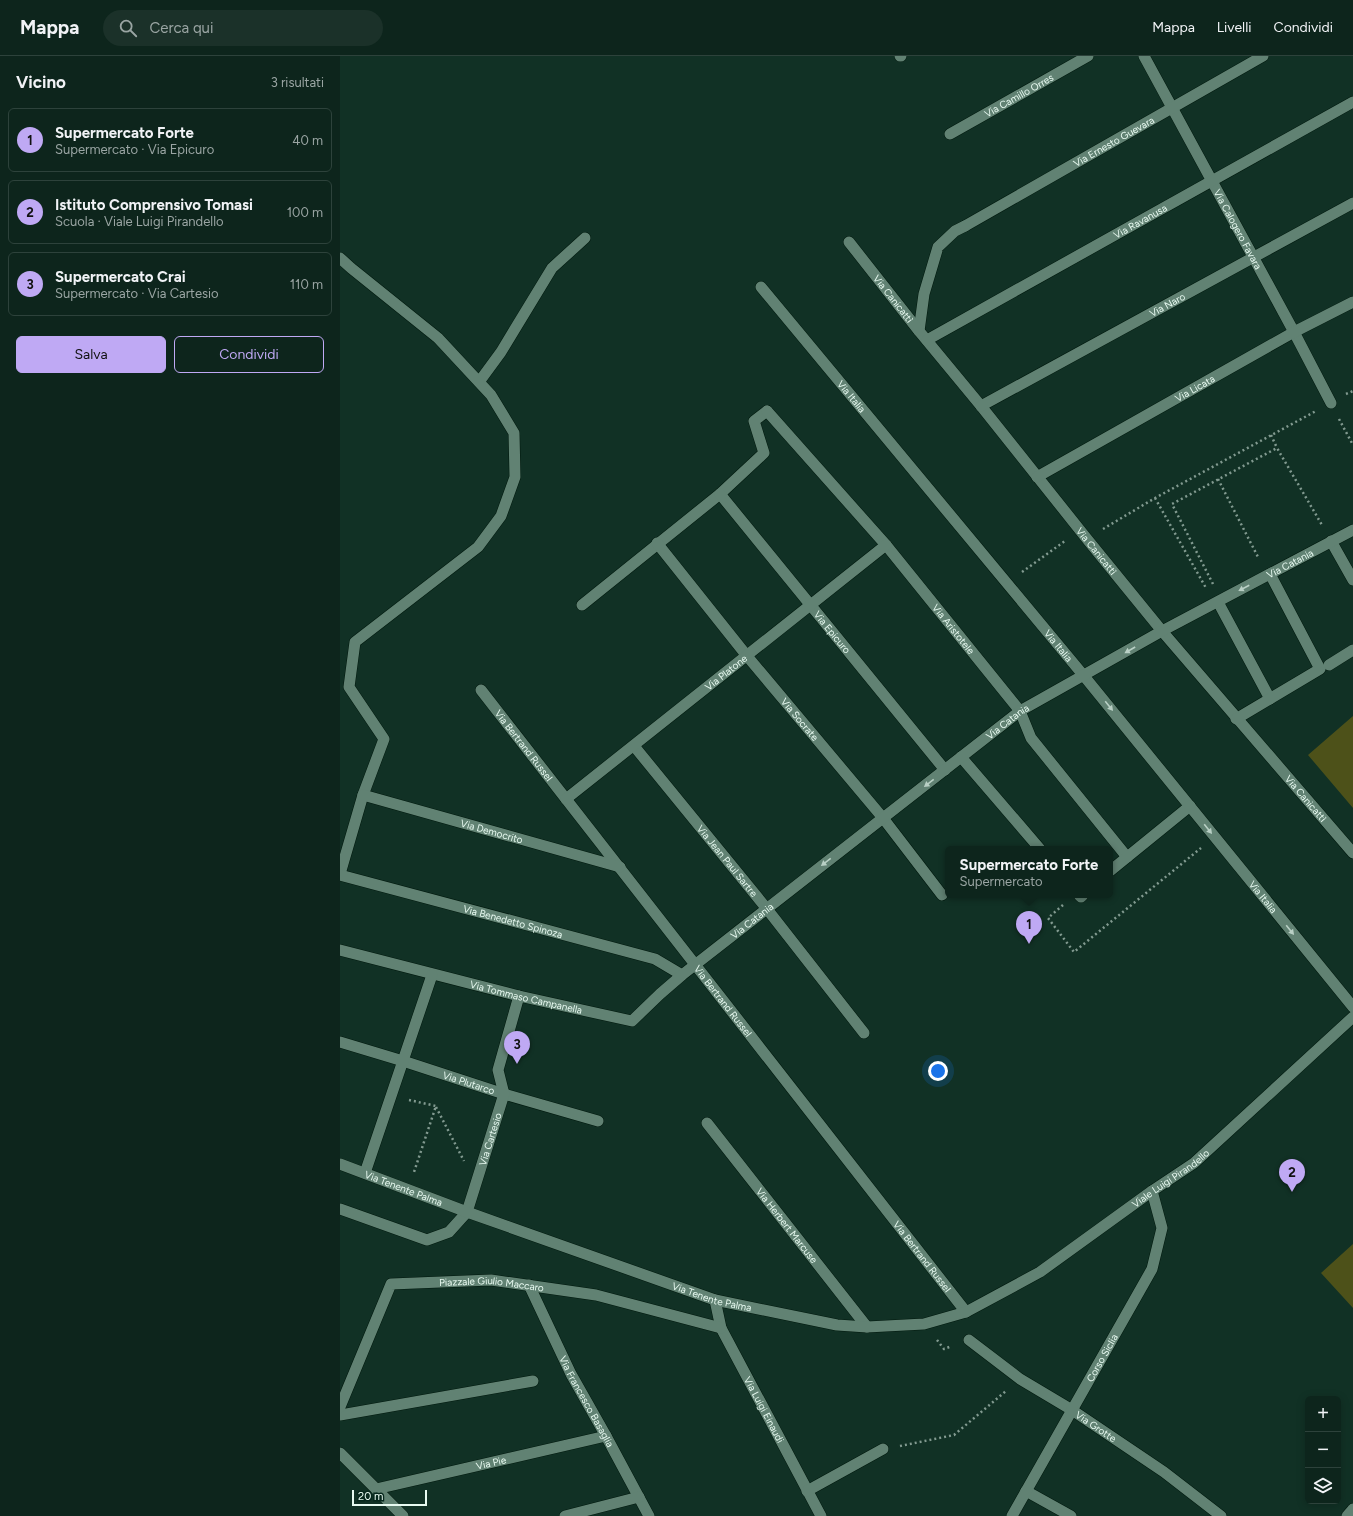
<!DOCTYPE html>
<html lang="it">
<head>
<meta charset="utf-8">
<style>
	:root { --surface:#0d251c; --page:#1b3129; --text:#f1f3f6; --muted:#9aa5a3; --line:#2d423b; --accent:#bfa9f4 }
	body { margin:0; font-family:Figtree,sans-serif; background:var(--page); color:var(--text) }
	.controls { position:absolute; right:12px; bottom:12px; display:grid; overflow:hidden; border-radius:6px; box-shadow:0 2px 10px #0003 }
	.controls button { width:36px; height:36px; display:grid; place-items:center; padding:0; border:0; border-bottom:1px solid var(--line); background:var(--surface); color:var(--text); font:20px sans-serif }
	.scale { position:absolute; left:12px; bottom:10px; width:75px; box-sizing:border-box; padding-left:4px; border:2px solid #e8faf1; border-top:0; font-size:11px; line-height:14px; white-space:nowrap; color:#e8faf1; -webkit-text-stroke:3px #06271c; paint-order:stroke }
	.you { position:absolute; left:598px; top:1015px; width:14px; height:14px; margin:-10px; border:3px solid #fff; border-radius:50%; background:#1a73e8; box-shadow:0 0 0 6px #1a73e833 }
	.badge { display:grid; place-items:center; width:26px; height:26px; border-radius:50%; background:var(--accent); color:#111; font-size:13px; font-weight:700 }
	.pin { position:absolute; translate:-50% -33px; filter:drop-shadow(0 1px 2px #0008) }
	.pin::after { content:''; position:absolute; top:21px; width:14px; height:12px; background:inherit; clip-path:polygon(0 0,100% 0,50% 100%) }
	.popup { position:absolute; left:605px; top:790px; width:168px; height:52px; box-sizing:border-box; display:grid; place-content:center; border-radius:6px; background:var(--surface); filter:drop-shadow(0 1px 3px #0005); font-size:13px; white-space:nowrap; color:var(--muted) }
	.popup b { font-size:15px; color:var(--text) }
	.popup::after { content:''; position:absolute; left:50%; top:100%; margin-left:-8px; border:8px solid transparent; border-top-color:var(--surface) }
	.list { margin:0; padding:0; list-style:none }
	h2 { display:flex; justify-content:space-between; align-items:center; height:52px; margin:0; padding:0 16px; font-size:17px }
	h2 small { font-size:13px; font-weight:400; color:var(--muted) }
	.list li { display:grid; grid-template-columns:26px 1fr auto; gap:12px; align-items:center; box-sizing:border-box; height:64px; margin:0 8px 8px; padding:0 8px; border:1px solid var(--line); border-radius:6px }
	.list b { display:block; font-size:15px; white-space:nowrap }
	.list p { margin:0; font-size:13px; white-space:nowrap; color:var(--muted) }
	.list em { font-size:13px; font-style:normal; color:var(--muted) }
	.actions { display:flex; gap:8px; padding:12px 16px }
	.actions a { flex:1; padding:9px 0; border:1px solid var(--accent); border-radius:6px; text-align:center; font-size:14px; color:var(--accent) }
	.actions .main { background:var(--accent); color:#111 }
	.icon { flex:none; width:22px; height:22px; fill:none; stroke:currentColor; stroke-width:2; stroke-linecap:round; stroke-linejoin:round }
	.map { position:relative; flex:none; width:1013px; height:1460px; overflow:hidden }
	header { display:flex; align-items:center; gap:24px; box-sizing:border-box; height:56px; padding:0 20px; background:var(--surface); border-bottom:1px solid var(--line) }
	header strong { font-size:19px }
	nav { display:flex; gap:22px; margin-inline-start:auto; font-size:14px }
	.search { width:280px; height:36px; background:var(--page); display:flex; align-items:center; gap:10px; box-sizing:border-box; padding:0 14px; border-radius:22px; color:var(--muted); font-size:15px }
	main { display:flex }
	aside { flex:1; background:var(--surface) }
	.map>svg:first-child { display:block }
</style>
</head>
<body>
<header>
<strong>Mappa</strong>
<div class="search"><svg class="icon" aria-label="search" viewBox="0 0 24 24"><circle cx="10" cy="10" r="6"/><path d="M15 15l6 6"/></svg>Cerca qui</div>
<nav><a>Mappa</a><a>Livelli</a><a>Condividi</a></nav>
</header>
<main>
<aside>
<h2>Vicino<small>3 risultati</small></h2>
<ul class="list">
<li><span class="badge">1</span><div><b>Supermercato Forte</b><p>Supermercato · Via Epicuro</p></div><em>40 m</em></li>
<li><span class="badge">2</span><div><b>Istituto Comprensivo Tomasi</b><p>Scuola · Viale Luigi Pirandello</p></div><em>100 m</em></li>
<li><span class="badge">3</span><div><b>Supermercato Crai</b><p>Supermercato · Via Cartesio</p></div><em>110 m</em></li>
</ul>
<div class="actions"><a class="main">Salva</a><a>Condividi</a></div>
</aside>
<div class="map">
<svg width="1013" height="1460" viewBox="0 0 1013 1460">
	<rect width="100%" height="100%" fill="#113125"/>
	<path fill="#4d5119" d="M1013,660V752L968,699Z
		M1013,1188V1252L981,1217Z"/>
	<g fill="none" stroke-linecap="round" stroke-linejoin="round">
		<g stroke="#00190e" stroke-width="12">
			<path id="service" d="M0,202L11,212L98,282L151,339L174,377L175,421L161,460L138,491L15,586L9,631L44,683L23,739
				M579,275L584,238L598,191L615,175L625,170
				M139,326L161,296L212,212L245,182
				M242,549L380,438L424,397L414,365L427,355
				M629,1284L680,1323L732,1354
				M0,1359L193,1325"/>
		</g>
		<g stroke="#00190e" stroke-width="12">
			<g id="minor">
				<path d="M560,0H561"/>
				<path id="s1" d="M804,0L954,276L991,347"/>
				<path id="s2" d="M610,78L748,0"/>
				<path id="s3" d="M625,170L923,0"/>
				<path id="s4" d="M509,186L579,275L641,350L747,483L822,575L1013,797"/>
				<path id="s5" d="M421,231L744,620L1013,951"/>
				<path id="s6" d="M587,284L1013,46"/>
				<path id="s7" d="M641,350L1013,147"/>
				<path id="s8" d="M427,355L546,489L680,655L691,682L787,801"/>
				<path id="s9" d="M697,421L954,276L1013,246"/>
				<path id="s10" d="M380,438L605,714"/>
				<path d="M991,485L1013,524"/>
				<path id="s11" d="M317,487L407,600L543,762L602,839"/>
				<path d="M878,546L930,643"/>
				<path d="M989,609L1013,594"/>
				<path id="s12" d="M141,634L626,1256"/>
				<path d="M896,663L980,613L930,518"/>
				<path id="s13" d="M294,690L427,853L524,977"/>
				<path d="M621,701L700,793"/>
				<path id="s14" d="M226,743L546,489"/>
				<path d="M770,815L850,750"/>
				<path id="s15" d="M0,818L23,739L280,811"/>
				<path id="s16" d="M0,819L315,903L342,919"/>
				<path d="M739,839L741,841L743,839"/>
				<path id="s17" d="M0,894L179,940L292,965L320,938L342,919L680,655L822,575L1013,474"/>
				<path id="s18" d="M0,986L63,1005L164,1038L258,1065"/>
				<path id="s19" d="M367,1067L527,1271"/>
				<path d="M25,1117L92,919"/>
				<path id="s20" d="M0,1153L87,1184L109,1176L127,1156L164,1038L158,1014L179,940"/>
				<path id="s21" d="M189,1229L231,1318L266,1380L309,1460"/>
				<path id="s22" d="M375,1244L381,1272L481,1460"/>
				<path id="s23" d="M0,1351L51,1228L151,1224L256,1239L381,1272"/>
				<path id="s24" d="M732,1354L824,1416L881,1460"/>
				<path d="M0,1397L63,1460"/>
				<path id="s25" d="M36,1433L266,1380"/>
				<path d="M467,1435L543,1393"/>
				<path d="M686,1435L731,1460"/>
				<path d="M225,1460L299,1441"/>
				<path id="s26" d="M672,1460L812,1213L822,1172L812,1135"/>
				<path d="M1007,1460L1013,1453"/>
			</g>
		</g>
		<g stroke="#00190e" stroke-width="12">
			<g id="secondary">
				<path id="s27" d="M0,1108L127,1156L375,1244L497,1269L527,1271L584,1268L626,1256L700,1216L812,1135L854,1107L1013,961"/>
			</g>
		</g>
		<path stroke="#829a90" stroke-width="2.5" stroke-dasharray="2 3" stroke-linecap="butt" d="M1006,338L1013,335
			M999,363L1013,389
			M931,379L937,392
			M878,423L919,503
			M815,442L866,532
			M763,473L815,442L976,355
			M682,516L725,485
			M873,528L832,448L937,392L982,469
			M723,849L708,862L734,896L861,792
			M69,1044L96,1050L74,1116
			M96,1051L124,1105
			M597,1284L604,1293L612,1290
			M560,1390L614,1379L666,1335"/>
		<use href="#service" stroke="#618273" stroke-width="11"/>
		<use href="#minor" stroke="#618273" stroke-width="11"/>
		<use href="#secondary" stroke="#618273" stroke-width="11"/>
	</g>
	<defs><path id="oneway-solid" d="M-6-.8H1V-3.2L6.5 0L1 3.2V.8H-6Z"/></defs>
	<g fill="#b9d0c5">
		<use href="#oneway-solid" transform="translate(904 532) rotate(152)"/>
		<use href="#oneway-solid" transform="translate(790 594) rotate(150)"/>
		<use href="#oneway-solid" transform="translate(769 650) rotate(51)"/>
		<use href="#oneway-solid" transform="translate(589 727) rotate(142)"/>
		<use href="#oneway-solid" transform="translate(868 773) rotate(51)"/>
		<use href="#oneway-solid" transform="translate(486 806) rotate(142)"/>
		<use href="#oneway-solid" transform="translate(950 874) rotate(51)"/>
	</g>
	<g text-anchor="middle" dominant-baseline="central" stroke-width="3" stroke-linejoin="round" paint-order="stroke">
		<g font-size="10" fill="#e8faf1" stroke="#06271c">
			<text stroke="none"><textPath href="#s2" startOffset="79">Via Camillo Orres</textPath></text>
			<text stroke="none"><textPath href="#s3" startOffset="171">Via Ernesto Guevara</textPath></text>
			<text stroke="none"><textPath href="#s6" startOffset="244">Via Ravanusa</textPath></text>
			<text stroke="none"><textPath href="#s1" startOffset="197">Via Calogero Favara</textPath></text>
			<text stroke="none"><textPath href="#s4" startOffset="72">Via Canicattì</textPath></text>
			<text stroke="none"><textPath href="#s7" startOffset="212">Via Naro</textPath></text>
			<text stroke="none"><textPath href="#s9" startOffset="181">Via Licata</textPath></text>
			<text stroke="none"><textPath href="#s5" startOffset="142">Via Italia</textPath></text>
			<text stroke="none"><textPath href="#s4" startOffset="396">Via Canicattì</textPath></text>
			<text stroke="none"><textPath href="#s17" startOffset="1105">Via Catania</textPath></text>
			<text stroke="none"><textPath href="#s8" startOffset="287">Via Aristotele</textPath></text>
			<text stroke="none"><textPath href="#s10" startOffset="178">Via Epicuro</textPath></text>
			<text stroke="none"><textPath href="#s5" startOffset="466">Via Italia</textPath></text>
			<text stroke="none"><textPath href="#s14" startOffset="204">Via Platone</textPath></text>
			<text stroke="none"><textPath href="#s11" startOffset="227">Via Socrate</textPath></text>
			<text stroke="none"><textPath href="#s17" startOffset="781">Via Catania</textPath></text>
			<text stroke="none"><textPath href="#s12" startOffset="70">Via Bertrand Russel</textPath></text>
			<text stroke="none"><textPath href="#s4" startOffset="720">Via Canicattì</textPath></text>
			<text stroke="none"><textPath href="#s15" startOffset="216">Via Democrito</textPath></text>
			<text stroke="none"><textPath href="#s13" startOffset="148">Via Jean Paul Sartre</textPath></text>
			<text stroke="none"><textPath href="#s5" startOffset="790">Via Italia</textPath></text>
			<text stroke="none"><textPath href="#s16" startOffset="179">Via Benedetto Spinoza</textPath></text>
			<text stroke="none"><textPath href="#s17" startOffset="457">Via Catania</textPath></text>
			<text stroke="none"><textPath href="#s17" startOffset="192">Via Tommaso Campanella</textPath></text>
			<text stroke="none"><textPath href="#s12" startOffset="394">Via Bertrand Russel</textPath></text>
			<text stroke="none"><textPath href="#s18" startOffset="135">Via Plutarco</textPath></text>
			<text stroke="none"><textPath href="#s20" startOffset="219">Via Cartesio</textPath></text>
			<text stroke="none"><textPath href="#s27" startOffset="899">Viale Luigi Pirandello</textPath></text>
			<text stroke="none"><textPath href="#s27" startOffset="68">Via Tenente Palma</textPath></text>
			<text stroke="none"><textPath href="#s19" startOffset="130">Via Herbert Marcuse</textPath></text>
			<text stroke="none"><textPath href="#s12" startOffset="718">Via Bertrand Russel</textPath></text>
			<text stroke="none"><textPath href="#s23" startOffset="234">Piazzale Giulio Maccaro</textPath></text>
			<text stroke="none"><textPath href="#s27" startOffset="395">Via Tenente Palma</textPath></text>
			<text stroke="none"><textPath href="#s26" startOffset="182">Corso Siclia</textPath></text>
			<text stroke="none"><textPath href="#s21" startOffset="130">Via Francesco Basaglia</textPath></text>
			<text stroke="none"><textPath href="#s22" startOffset="121">Via Luigi Einaudi</textPath></text>
			<text stroke="none"><textPath href="#s24" startOffset="29">Via Grotte</textPath></text>
			<text stroke="none"><textPath href="#s25" startOffset="118">Via Pie</textPath></text>
		</g>
	</g>
</svg>
<div class="controls">
<button>+</button>
<button>−</button>
<button><svg class="icon" aria-label="layers" viewBox="0 0 24 24"><path d="M12 4l9 5-9 5-9-5zM3 14l9 5 9-5"/></svg></button>
</div>
<div class="scale">20 m</div>
<div class="you"></div>
<div class="pin badge" style="left:689px;top:888px">1</div>
<div class="popup"><b>Supermercato Forte</b>Supermercato</div>
<div class="pin badge" style="left:952px;top:1136px">2</div>
<div class="pin badge" style="left:177px;top:1008px">3</div>
</div>
</main>
</body>
</html>
